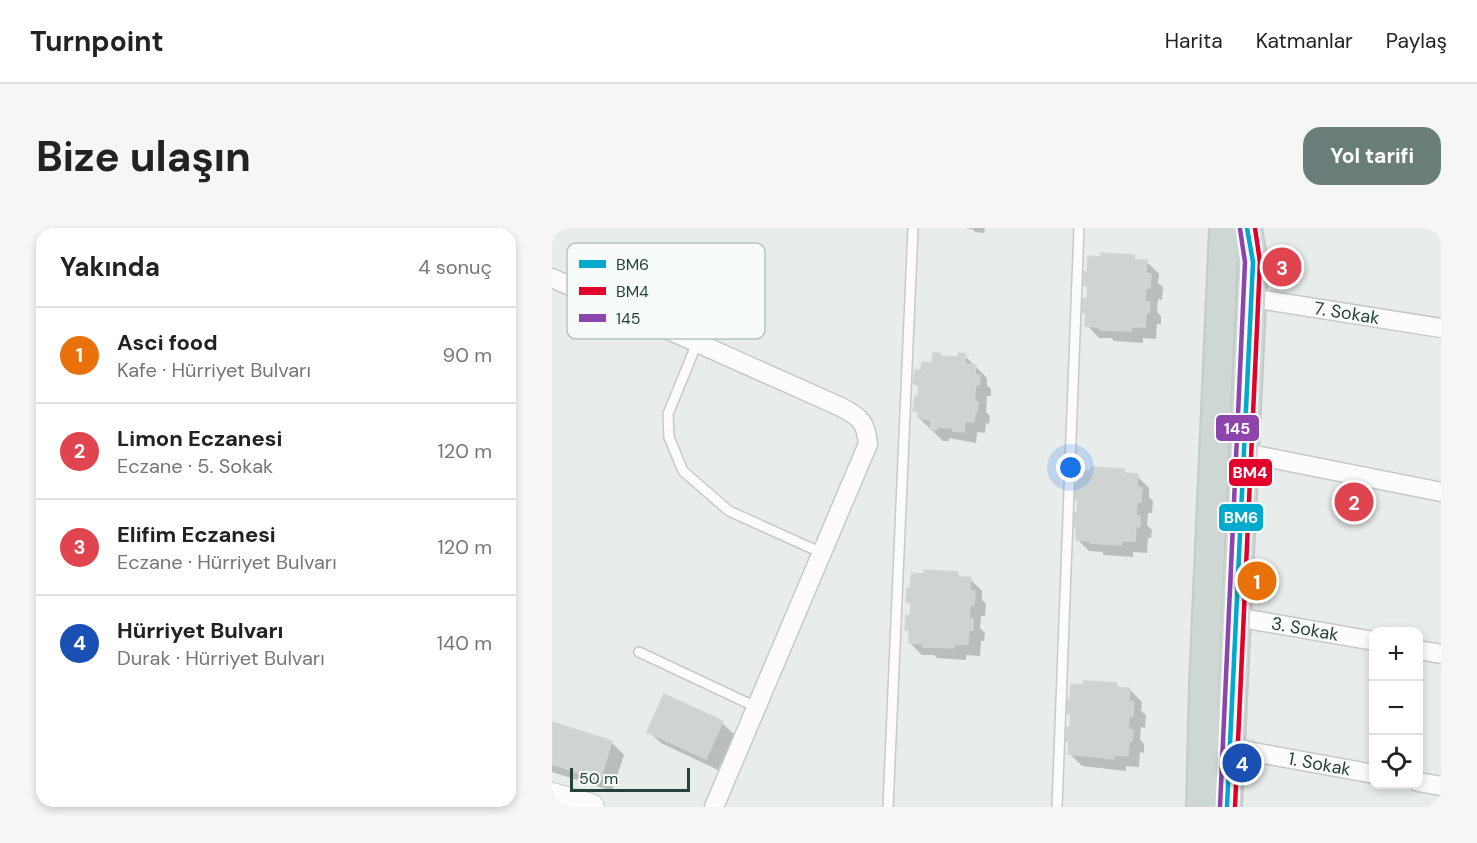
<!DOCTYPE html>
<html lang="tr">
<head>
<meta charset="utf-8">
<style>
	:root { --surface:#fff; --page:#f6f6f6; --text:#222; --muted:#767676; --line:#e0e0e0; --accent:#697e78 }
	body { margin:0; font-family:"DM Sans",sans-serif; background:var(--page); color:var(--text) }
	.controls { position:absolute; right:18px; bottom:18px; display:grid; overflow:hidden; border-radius:12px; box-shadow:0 3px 9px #0003 }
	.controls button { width:54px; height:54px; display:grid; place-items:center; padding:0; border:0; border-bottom:2px solid var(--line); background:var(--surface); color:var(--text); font:30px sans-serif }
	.scale { position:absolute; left:18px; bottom:15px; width:120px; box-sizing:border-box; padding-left:6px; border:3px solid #24423a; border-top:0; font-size:16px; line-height:21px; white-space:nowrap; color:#24423a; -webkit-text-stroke:4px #f7fbf9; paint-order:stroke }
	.you { position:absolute; left:519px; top:240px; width:21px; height:21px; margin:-15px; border:4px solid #fff; border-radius:50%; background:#1a73e8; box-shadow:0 0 0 9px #1a73e833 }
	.badge { display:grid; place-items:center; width:39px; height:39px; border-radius:50%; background:var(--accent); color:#fff; font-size:20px; font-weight:700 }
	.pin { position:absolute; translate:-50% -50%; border:3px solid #fff; box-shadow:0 2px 6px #0006 }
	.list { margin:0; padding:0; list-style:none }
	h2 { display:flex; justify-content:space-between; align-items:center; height:78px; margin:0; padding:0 24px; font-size:26px }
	h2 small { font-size:20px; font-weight:400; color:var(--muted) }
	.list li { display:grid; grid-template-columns:39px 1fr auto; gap:18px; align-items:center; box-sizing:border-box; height:96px; padding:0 24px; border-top:2px solid var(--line) }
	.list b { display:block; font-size:22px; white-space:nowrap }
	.list p { margin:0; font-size:20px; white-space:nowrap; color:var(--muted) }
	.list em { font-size:20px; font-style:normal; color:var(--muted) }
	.icon { flex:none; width:33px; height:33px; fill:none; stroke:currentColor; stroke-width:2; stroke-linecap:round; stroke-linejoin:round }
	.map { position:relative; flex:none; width:889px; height:579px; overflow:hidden; border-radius:18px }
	header { display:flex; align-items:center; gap:36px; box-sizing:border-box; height:84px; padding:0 30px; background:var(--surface); border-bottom:2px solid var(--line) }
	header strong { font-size:28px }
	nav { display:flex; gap:33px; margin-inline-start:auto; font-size:21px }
	.intro { display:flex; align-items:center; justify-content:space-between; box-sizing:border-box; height:144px; padding:0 36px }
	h1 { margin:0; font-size:42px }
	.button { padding:15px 27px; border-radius:18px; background:var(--accent); color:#fff; font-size:21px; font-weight:700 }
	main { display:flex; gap:36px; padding:0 36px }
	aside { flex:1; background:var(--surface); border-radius:18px; box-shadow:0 3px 9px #0003 }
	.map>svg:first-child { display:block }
</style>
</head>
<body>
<header>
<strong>Turnpoint</strong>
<nav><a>Harita</a><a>Katmanlar</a><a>Paylaş</a></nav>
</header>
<div class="intro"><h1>Bize ulaşın</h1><a class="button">Yol tarifi</a></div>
<main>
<aside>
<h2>Yakında<small>4 sonuç</small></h2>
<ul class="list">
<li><span class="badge" style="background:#e8710a">1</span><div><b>Asci food</b><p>Kafe · Hürriyet Bulvarı</p></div><em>90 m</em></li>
<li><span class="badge" style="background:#e0444e">2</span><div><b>Limon Eczanesi</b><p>Eczane · 5. Sokak</p></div><em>120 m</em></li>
<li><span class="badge" style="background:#e0444e">3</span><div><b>Elifim Eczanesi</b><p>Eczane · Hürriyet Bulvarı</p></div><em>120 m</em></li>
<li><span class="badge" style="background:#1a4fb4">4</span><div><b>Hürriyet Bulvarı</b><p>Durak · Hürriyet Bulvarı</p></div><em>140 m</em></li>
</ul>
</aside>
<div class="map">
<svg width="889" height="579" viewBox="0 0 889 579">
	<rect width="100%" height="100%" fill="#e8edeb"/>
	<path fill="#0003" d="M412,0H433L432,5L423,4L420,1Z
		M582,29L586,33L595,34L607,46L606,55L611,59L610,72L606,71L605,84L609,88V96H605L604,111L591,110V115L562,113L559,110H547L535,97L536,88L531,84L537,72V61L533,57Z
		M387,127L390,130L408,131L413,128L435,150V157L439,161V168H435L434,184L438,188L437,196L434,195L433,205L425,204L424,215L397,210V213H391L367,190V187L363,182L368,160L363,155L370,144L381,136Z
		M572,243L576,247L585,248L597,260V269L601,273L600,285H596L595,297L600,302L599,310H596L595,325L581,324V329L552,327L550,324L537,323L525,311L526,302L522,298L527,286L528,275L523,271Z
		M405,346L410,350L418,351L430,363V372L434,376L433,388H429L428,400L433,405L432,413H429L428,428L414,427V432L385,430L382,427H370L358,415L359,405L355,401L360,389L361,378L356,374Z
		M564,457L569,461L578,462L590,474L589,483L594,487L593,500L589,499L588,511L592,516V525L588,524L587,539L574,538V543L530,538L518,526V516L514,512L519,500L520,489L516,485Z
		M113,468L170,495L183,507L166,542L109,515L96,503Z
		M0,495L60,515L72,527L60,563L0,544Z"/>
	<path fill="#cfd4d2" stroke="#d1d6d4" stroke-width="1.5" d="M549,25L582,27V32H595L594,45L599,46L598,60H594L593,74H598L597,85H594L593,99H579V103L548,102L547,99L533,98L534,85H530L531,71H535L536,58L531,57L532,43L535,44L536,28L549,29Z
		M381,125H388V128L406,129L407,125L414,126L413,136L424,137L423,147H428L427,157L424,156L422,174H426L425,184H423L422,194L413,193L412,204L401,203V200L385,199V202L378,201L379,192L366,190V183H361L363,168H366L367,157L361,156L363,142H369L370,134L380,135Z
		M539,239L572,241V245L586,246L585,259L590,260L589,274H585L584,288H588V299H584L583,313H570L569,317L538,315V313L524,312V299H520L521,284L525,285L526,272L521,271L522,257H525L527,242L539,243Z
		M372,342L406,344L405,349H419L418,362L423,363L422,377H418L417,391H421V402H417L416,416H403L402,420L371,419V416L357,415V402H353L354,387L358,388L359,375L354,374L355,360H358L360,345L372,346Z
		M532,453L565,455V460H578L577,473L582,474L581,488H577L576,502H581L580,513H577L576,528L562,527V531L516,526L517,513H513L514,499H518L519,486L514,485L515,471L518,472L519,456L532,457Z
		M112,466L171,493L154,531L95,504Z
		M0,494L60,513L48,552L0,536Z"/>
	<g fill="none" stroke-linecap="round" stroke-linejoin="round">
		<g stroke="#c5cac8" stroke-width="12">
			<path id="lane" d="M145,115L116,186L117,209L131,243L177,283L270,325
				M87,424L204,479
				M336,579L361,0
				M505,579L527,0"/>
		</g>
		<g stroke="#c5cac8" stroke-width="21">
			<g id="street">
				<path d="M0,50L289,179C308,189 314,194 316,216L162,579"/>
				<path id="s1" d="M700,70L889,100"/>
				<path d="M693,225L889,264"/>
				<path id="s2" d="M684,389L822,413"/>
				<path d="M866,422L889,426"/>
				<path id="s3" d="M679,520L822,546"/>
				<path d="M866,554L889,558"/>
			</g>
		</g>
		<g stroke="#c3cbc8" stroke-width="28">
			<path id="secondary" d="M0,568L39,579"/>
		</g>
		<g stroke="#c3ccc9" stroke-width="32">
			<path id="primary" d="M649,579L652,456L672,0
				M675,579L701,34L695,0"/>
		</g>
		<use href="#lane" stroke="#fcfcfc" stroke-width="9"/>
		<use href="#street" stroke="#fcfcfc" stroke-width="18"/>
		<use href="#secondary" stroke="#fcfcfc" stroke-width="26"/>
		<use href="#primary" stroke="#cfd7d5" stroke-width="28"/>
		<g stroke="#f7fbf9" stroke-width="9">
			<path id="bus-1" d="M675,579L701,34L695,0"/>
		</g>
		<g stroke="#f7fbf9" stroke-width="9">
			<path id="bus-2" d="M683,579L708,34L703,0"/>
		</g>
		<g stroke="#f7fbf9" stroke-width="9">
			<path id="bus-3" d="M668,579L693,34L688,1"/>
		</g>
		<use href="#bus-1" stroke="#00a9ce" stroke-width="4.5"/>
		<use href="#bus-2" stroke="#e4002b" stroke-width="4.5"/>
		<use href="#bus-3" stroke="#8e44ad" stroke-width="4.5"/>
	</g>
	<g text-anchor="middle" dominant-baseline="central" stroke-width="6" stroke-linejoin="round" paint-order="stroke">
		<g font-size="18" fill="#24423a" stroke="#f7fbf9">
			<text stroke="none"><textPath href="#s1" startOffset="96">7. Sokak</textPath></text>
			<text stroke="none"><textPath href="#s2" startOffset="70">3. Sokak</textPath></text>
			<text stroke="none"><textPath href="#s3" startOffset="90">1. Sokak</textPath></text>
		</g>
	</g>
	<rect x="15" y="15" width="198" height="96" rx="9" fill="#f7fbf9" stroke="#b8c4c0" stroke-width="1.5"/>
	<rect x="27" y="32" width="27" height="8" fill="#00a9ce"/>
	<rect x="27" y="59" width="27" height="8" fill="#e4002b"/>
	<rect x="27" y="86" width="27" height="8" fill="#8e44ad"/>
	<g font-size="16" fill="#24423a">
		<text x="64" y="42">BM6</text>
		<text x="64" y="69">BM4</text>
		<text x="64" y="96">145</text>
	</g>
	<g stroke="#f7fbf9" stroke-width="2">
		<rect x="663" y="186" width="45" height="28" rx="6" fill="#8e44ad"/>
		<rect x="676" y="230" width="45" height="29" rx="6" fill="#e4002b"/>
		<rect x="666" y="275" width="46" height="29" rx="6" fill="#00a9ce"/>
	</g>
	<g font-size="16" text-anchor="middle" font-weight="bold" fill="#fff">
		<text x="685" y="206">145</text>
		<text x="698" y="250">BM4</text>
		<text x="689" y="295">BM6</text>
	</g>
</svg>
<div class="controls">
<button>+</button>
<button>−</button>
<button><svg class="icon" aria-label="locate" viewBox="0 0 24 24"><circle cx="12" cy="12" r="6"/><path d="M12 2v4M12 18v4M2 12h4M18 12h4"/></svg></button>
</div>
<div class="scale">50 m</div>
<div class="you"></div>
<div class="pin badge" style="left:705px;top:353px;background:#e8710a">1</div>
<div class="pin badge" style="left:802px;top:274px;background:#e0444e">2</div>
<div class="pin badge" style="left:730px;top:39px;background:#e0444e">3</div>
<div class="pin badge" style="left:690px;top:535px;background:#1a4fb4">4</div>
</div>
</main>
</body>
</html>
